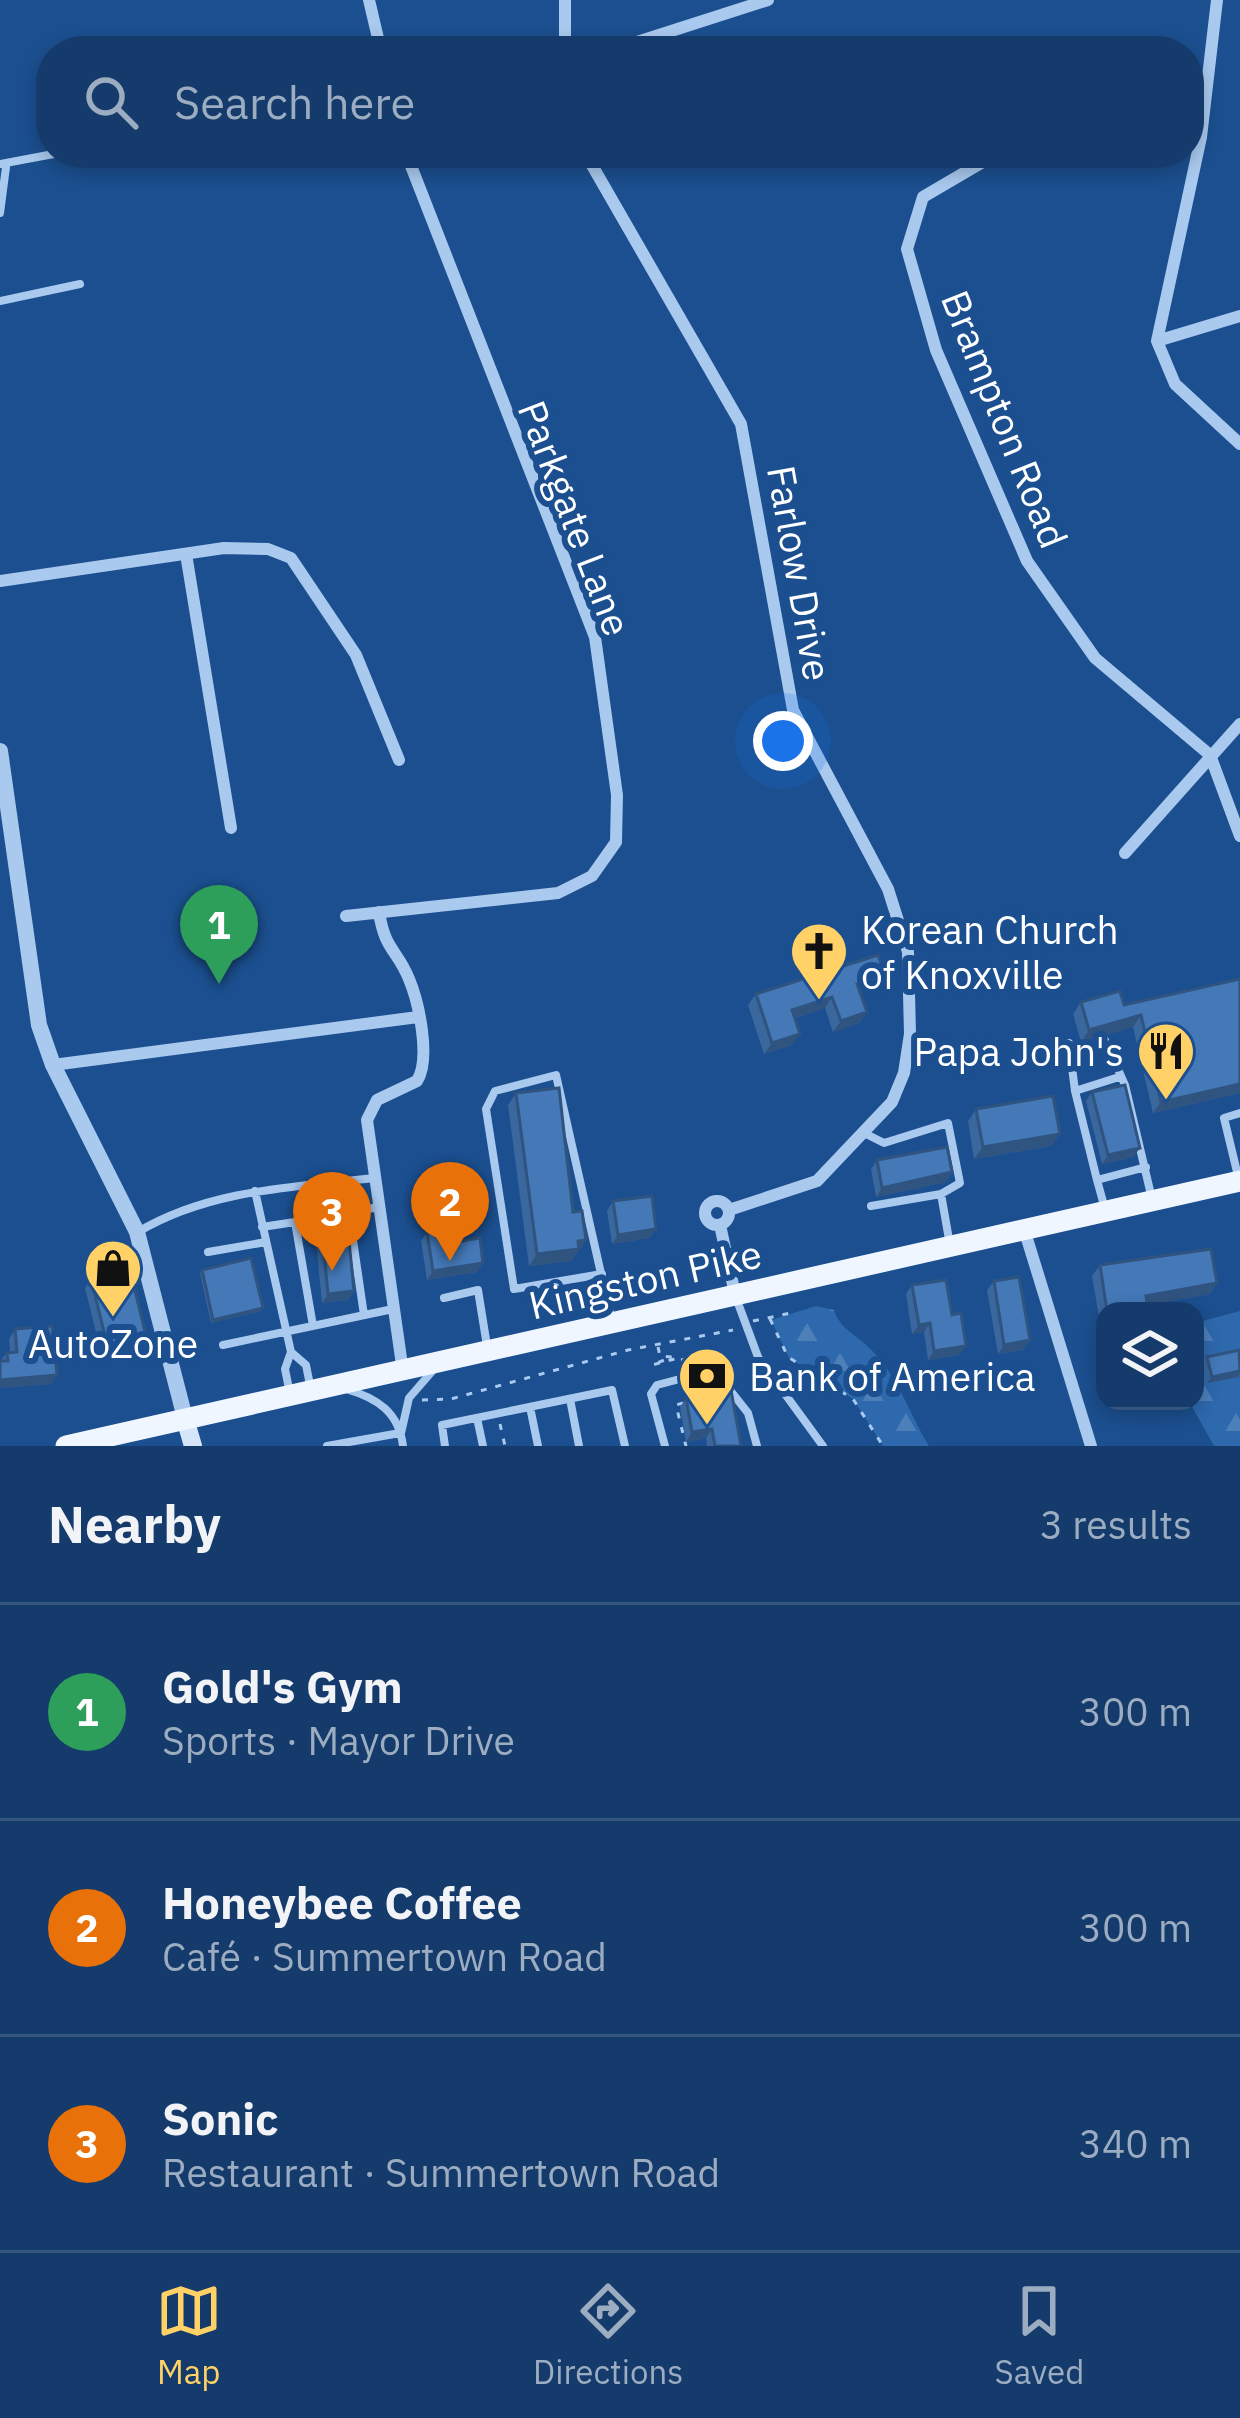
<!DOCTYPE html>
<html lang="en">
<head>
<meta charset="utf-8">
<style>
	:root { --surface:#143b6b; --page:#214673; --text:#f1f3f6; --muted:#9dadc1; --line:#33557e; --accent:#ffd166 }
	body { margin:0; font-family:"IBM Plex Sans",sans-serif; background:var(--page); color:var(--text) }
	.controls { position:absolute; right:36px; bottom:36px; display:grid; overflow:hidden; border-radius:24px; box-shadow:0 6px 18px #0003 }
	.controls button { width:108px; height:108px; display:grid; place-items:center; padding:0; border:0; border-bottom:3px solid var(--line); background:var(--surface); color:var(--text); font:60px sans-serif }
	.you { position:absolute; left:783px; top:741px; width:42px; height:42px; margin:-30px; border:9px solid #fff; border-radius:50%; background:#1a73e8; box-shadow:0 0 0 18px #1a73e833 }
	.badge { display:grid; place-items:center; width:78px; height:78px; border-radius:50%; background:var(--accent); color:#fff; font-size:39px; font-weight:700 }
	.pin { position:absolute; translate:-50% -99px; filter:drop-shadow(0 3px 6px #0008) }
	.pin::after { content:''; position:absolute; top:63px; width:42px; height:36px; background:inherit; clip-path:polygon(0 0,100% 0,50% 100%) }
	.list { margin:0; padding:0; list-style:none }
	h2 { display:flex; justify-content:space-between; align-items:center; height:156px; margin:0; padding:0 48px; font-size:51px }
	h2 small { font-size:39px; font-weight:400; color:var(--muted) }
	.list li { display:grid; grid-template-columns:78px 1fr auto; gap:36px; align-items:center; box-sizing:border-box; height:216px; padding:0 48px; border-top:3px solid var(--line) }
	.list b { display:block; font-size:45px; white-space:nowrap }
	.list p { margin:0; font-size:39px; white-space:nowrap; color:var(--muted) }
	.list em { font-size:39px; font-style:normal; color:var(--muted) }
	.icon { flex:none; width:66px; height:66px; fill:none; stroke:currentColor; stroke-width:2; stroke-linecap:round; stroke-linejoin:round }
	.map { position:relative; flex:none; width:1240px; height:1446px; overflow:hidden }
	.search { position:absolute; background:var(--surface); box-shadow:0 6px 18px #0003; left:36px; right:36px; top:36px; height:132px; display:flex; align-items:center; gap:30px; box-sizing:border-box; padding:0 42px; border-radius:48px; color:var(--muted); font-size:45px }
	.sheet { height:804px; background:var(--surface) }
	nav { display:flex; justify-content:space-around; align-items:center; box-sizing:border-box; height:168px; border-top:3px solid var(--line); background:var(--surface); font-size:33px; color:var(--muted) }
	nav a { display:grid; justify-items:center; gap:6px }
	nav .on { color:var(--accent) }
	.map>svg:first-child { display:block }
</style>
</head>
<body>
<div class="map">
<svg width="1240" height="1446" viewBox="0 0 1240 1446">
	<defs>
		<pattern id="forest-firs" width="22" height="20" patternUnits="userSpaceOnUse" patternTransform="scale(3)"><rect width="22" height="20" fill="#2e69ad"/><path d="M5 1l3.5 6h-7zM16 11l3.5 6h-7z" fill="#4d80b9"/></pattern>
	</defs>
	<rect width="100%" height="100%" fill="#1b4f8f"/>
	<path fill="url(#forest-firs)" d="M816,1306L834,1310C840,1328 852,1332 865,1344C898,1373 907,1410 929,1446H883L853,1399L789,1358L771,1320Z
		M1240,1311V1446H1214L1189,1401H1195V1323Z"/>
	<g fill="none" stroke-linecap="round" stroke-linejoin="round">
		<path stroke="#a9c9ee" stroke-width="3" stroke-dasharray="6 9" stroke-linecap="butt" d="M770,1319L788,1357L853,1399L883,1446
			M753,1321L791,1313
			M658,1347L660,1356L672,1357L652,1365L682,1357L684,1368
			M422,1400L451,1399L628,1350L733,1330
			M683,1403L676,1405L686,1446
			M500,1424L505,1446"/>
		<path stroke="#a9c9ee" stroke-width="8" d="M201,51L212,49
			M0,164L59,153
			M0,213L6,167
			M0,301L80,284
			M1105,1040L1125,1085L1152,1199
			M1069,1043L1075,1091
			M1119,1077L1075,1091L1097,1180L1146,1167
			M866,1134L884,1143L948,1123L960,1183L941,1194
			M1238,1176L1224,1118L1240,1113
			M1097,1180L1105,1209
			M255,1191L291,1352L285,1369L290,1394
			M871,1206L941,1194L950,1245
			M349,1213L378,1207
			M262,1227L295,1222
			M138,1232C208,1190 293,1187 374,1178
			M208,1252L266,1242
			M602,1274L514,1289L486,1109L495,1091L556,1075L612,1322
			M735,1295L758,1357L823,1446
			M444,1298L478,1290L487,1346
			M313,1326L295,1222L349,1213L364,1315
			M223,1345L393,1309
			M291,1352L306,1365L310,1385
			M346,1389C377,1398 399,1412 403,1446
			M570,1399L579,1446
			M530,1407L538,1446
			M477,1418L483,1446
			M401,1433L409,1398L435,1368
			M327,1446L400,1433
			M445,1446L442,1425L612,1390L625,1446
			M665,1446L651,1394L657,1385L714,1370L748,1413L757,1446"/>
		<path stroke="#a9c9ee" stroke-width="12" d="M369,0L381,51
			M1217,0L1201,137L1157,341L1175,384L1240,444
			M565,51V0
			M609,51L768,0
			M585,153L741,424L793,710L888,889L908,952L910,1034L904,1073L892,1102L817,1181L729,1210
			M998,153L923,197L907,249L936,350L1027,561L1095,658L1210,755L1240,836
			M1157,341L1240,316
			M186,554L231,828
			M0,581L224,548L268,549L291,558L356,655L399,760
			M1125,853L1240,724
			M379,912C385,951 397,949 409,979C419,1003 431,1059 417,1081L377,1100L367,1120L403,1372
			M346,916L558,893L592,876L616,842L617,795L595,637L406,153
			M53,1065L418,1017
			M705 1213a12 12 0 1 1 24 0a12 12 0 1 1-24 0Z
			M720,1225L735,1294
			M1024,1229L1091,1446"/>
		<path stroke="#a9c9ee" stroke-width="16" d="M0,751L39,1025L53,1065L137,1232L186,1422"/>
		<path stroke="#d6e6fa" stroke-width="18" d="M186,1422L193,1446"/>
		<path stroke="#f0f6ff" stroke-width="21" d="M66,1446L1240,1181"/>
	</g>
	<path fill="#3a679d" d="M1240,979V1093L1153,1113L1133,1027L1081,1042L1073,1014L1081,1002L1124,1005Z
		M878,986L860,992L867,1012L859,1023L833,1032L825,1008L795,1018L792,1045L764,1054L748,1005L756,994Z
		M1092,1092L1140,1148L1133,1157L1102,1164L1086,1101Z
		M516,1093L586,1240L571,1261L529,1266L508,1105Z
		M976,1109L1060,1134L1051,1146L974,1159L968,1121Z
		M877,1160L952,1172L946,1182L876,1197L871,1169Z
		M613,1201L650,1238L612,1244L607,1211Z
		M427,1232L461,1241L483,1263L477,1272L427,1280L421,1241Z
		M322,1233L354,1291L348,1300L322,1303L316,1242Z
		M1100,1265L1217,1283L1210,1294L1147,1305L1148,1311H1105V1339L1103,1340L1092,1276Z
		M202,1270L263,1308L261,1311L211,1323L200,1273Z
		M91,1279L140,1349L102,1357L85,1288Z
		M994,1281L1030,1340L1023,1350L998,1354L987,1290Z
		M912,1285L959,1355L928,1360L924,1332L912,1334L906,1294Z
		M15,1329L51,1384L0,1388V1361L7,1353H10L9,1339Z
		M1207,1357L1239,1377L1207,1383L1203,1363Z
		M686,1398L741,1446H707L706,1438L686,1442L680,1407Z"/>
	<path fill="#305480" d="M885,975L878,986L850,995L857,984Z
		M832,997L825,1008L785,1021L792,1010Z
		M867,1012L859,1023L833,1032L841,1021Z
		M1141,1015L1133,1027L1081,1042L1089,1030Z
		M800,1034L792,1045L764,1054L772,1043Z
		M1240,1084V1093L1153,1113L1161,1102Z
		M1060,1134L1051,1146L974,1159L983,1147Z
		M1140,1148L1133,1157L1102,1164L1108,1155Z
		M952,1172L946,1182L876,1197L882,1188Z
		M656,1229L650,1238L612,1244L618,1235Z
		M586,1240L571,1261L529,1266L537,1254Z
		M483,1263L477,1272L427,1280L433,1271Z
		M1217,1283L1210,1294L1138,1307L1146,1296Z
		M354,1291L348,1300L322,1303L328,1294Z
		M263,1308L261,1311L211,1323L213,1320Z
		M930,1323L924,1332L912,1334L919,1325Z
		M147,1340L140,1349L102,1357L108,1348Z
		M1030,1340L1023,1350L998,1354L1004,1345Z
		M966,1346L959,1355L928,1360L934,1351Z
		M1240,1371L1239,1377L1207,1383L1212,1377Z
		M57,1375L51,1384L0,1388V1380Z
		M712,1429L706,1438L686,1442L692,1432Z"/>
	<path fill="#4478b7" stroke="#305480" stroke-width="3" d="M878,955L885,975L857,984L867,1012L841,1021L832,997L792,1010L800,1034L772,1043L756,994Z
		M1240,979V1084L1161,1102L1141,1015L1089,1030L1081,1002L1120,991L1124,1005Z
		M1125,1085L1140,1148L1108,1155L1092,1092Z
		M559,1088L573,1212L582,1211L586,1240L578,1241L579,1249L537,1254L516,1093Z
		M1053,1096L1060,1134L983,1147L976,1109Z
		M947,1147L952,1172L882,1188L877,1160Z
		M652,1196L656,1229L618,1235L613,1201Z
		M459,1227L461,1241L480,1238L483,1263L433,1271L427,1232Z
		M348,1231L354,1291L328,1294L322,1233Z
		M1211,1249L1217,1283L1146,1296L1148,1311H1107L1100,1265Z
		M251,1258L263,1308L213,1320L202,1270Z
		M130,1270L147,1340L108,1348L91,1279Z
		M1019,1277L1030,1340L1004,1345L994,1281Z
		M946,1280L952,1315L961,1313L966,1346L934,1351L930,1323L919,1325L912,1285Z
		M52,1326L57,1375L0,1380V1361H8L7,1353L17,1352L15,1329Z
		M1239,1350L1240,1371L1212,1377L1207,1357Z
		M731,1390L741,1446H715L712,1429L692,1432L686,1398Z"/>
	<defs>
		<g id="church-pin" transform="scale(3)"><path d="M0 17L-7.5 6A9.5 9.5 0 1 1 7.5 6Z" fill="#ffd166" stroke="#1b4f8f"/><path d="M-1.2-6h2.4v3.5h3.3v2.4h-3.3V6h-2.4V-.1h-3.3v-2.4h3.3Z" fill="#111"/></g>
		<g id="restaurant-pin" transform="scale(3)"><path d="M0 17L-7.5 6A9.5 9.5 0 1 1 7.5 6Z" fill="#ffd166" stroke="#1b4f8f"/><path d="M-5-6h1v4h1v-4h1v4h1v-4h1v5L-1.5 .5V6h-2V.5L-5-1ZM5-6V6H3V1.5H1.5Q1.5-4 5-6Z" fill="#111"/></g>
		<g id="shop-pin" transform="scale(3)"><path d="M0 17L-7.5 6A9.5 9.5 0 1 1 7.5 6Z" fill="#ffd166" stroke="#1b4f8f"/><path d="M-5-2.5h2.3a2.7 3.5 0 0 1 5.4 0H5L5.5 6h-11ZM-1.5-2.5h3a1.5 2.3 0 0 0-3 0Z" fill="#111"/></g>
		<g id="bank-pin" transform="scale(3)"><path d="M0 17L-7.5 6A9.5 9.5 0 1 1 7.5 6Z" fill="#ffd166" stroke="#1b4f8f"/><path d="M-6-4H6V4H-6ZM0-2.3a2.3 2.3 0 1 0 0 4.6a2.3 2.3 0 1 0 0-4.6Z" fill="#111"/></g>
	</defs>
	<g fill-rule="evenodd">
		<use href="#church-pin" x="819" y="951"/>
		<use href="#restaurant-pin" x="1166" y="1051"/>
		<use href="#shop-pin" x="113" y="1268"/>
		<use href="#bank-pin" x="707" y="1376"/>
	</g>
	<g text-anchor="middle" dominant-baseline="central" stroke-width="12" stroke-linejoin="round" paint-order="stroke">
		<g font-size="39" fill="#fff" stroke="#1b4f8f">
			<text transform="translate(1005 419) rotate(68)">Brampton Road</text>
			<text transform="translate(575 518) rotate(69)">Parkgate Lane</text>
			<text transform="translate(800 573) rotate(80)">Farlow Drive</text>
			<text transform="translate(645 1279) rotate(-13)">Kingston Pike</text>
		</g>
		<g font-size="39" fill="#fff" stroke="#1b4f8f" text-anchor="start">
			<text x="861" y="929">Korean Church<tspan x="861" dy="45">of Knoxville</tspan></text>
			<text x="1124" y="1051" text-anchor="end">Papa John's</text>
			<text x="113" y="1343" text-anchor="middle">AutoZone</text>
			<text x="749" y="1376">Bank of America</text>
		</g>
	</g>
</svg>
<div class="controls">
<button><svg class="icon" aria-label="layers" viewBox="0 0 24 24"><path d="M12 4l9 5-9 5-9-5zM3 14l9 5 9-5"/></svg></button>
</div>
<div class="you"></div>
<div class="pin badge" style="left:219px;top:984px;background:#2e9e5b">1</div>
<div class="pin badge" style="left:450px;top:1261px;background:#e8710a">2</div>
<div class="pin badge" style="left:332px;top:1271px;background:#e8710a">3</div>
<div class="search"><svg class="icon" aria-label="search" viewBox="0 0 24 24"><circle cx="10" cy="10" r="6"/><path d="M15 15l6 6"/></svg>Search here</div>
</div>
<section class="sheet">
<h2>Nearby<small>3 results</small></h2>
<ul class="list">
<li><span class="badge" style="background:#2e9e5b">1</span><div><b>Gold's Gym</b><p>Sports · Mayor Drive</p></div><em>300 m</em></li>
<li><span class="badge" style="background:#e8710a">2</span><div><b>Honeybee Coffee</b><p>Café · Summertown Road</p></div><em>300 m</em></li>
<li><span class="badge" style="background:#e8710a">3</span><div><b>Sonic</b><p>Restaurant · Summertown Road</p></div><em>340 m</em></li>
</ul>
</section>
<nav>
<a class="on"><svg class="icon" aria-label="map" viewBox="0 0 24 24"><path d="M3 6l6-2 6 2 6-2v14l-6 2-6-2-6 2zM9 4v14M15 6v14"/></svg>Map</a>
<a><svg class="icon" aria-label="directions" viewBox="0 0 24 24"><path d="M12 3l9 9-9 9-9-9zM9 14v-3h6M13 9l2 2-2 2"/></svg>Directions</a>
<a><svg class="icon" aria-label="saved" viewBox="0 0 24 24"><path d="M7 4h10v16l-5-4-5 4z"/></svg>Saved</a>
</nav>
</body>
</html>
